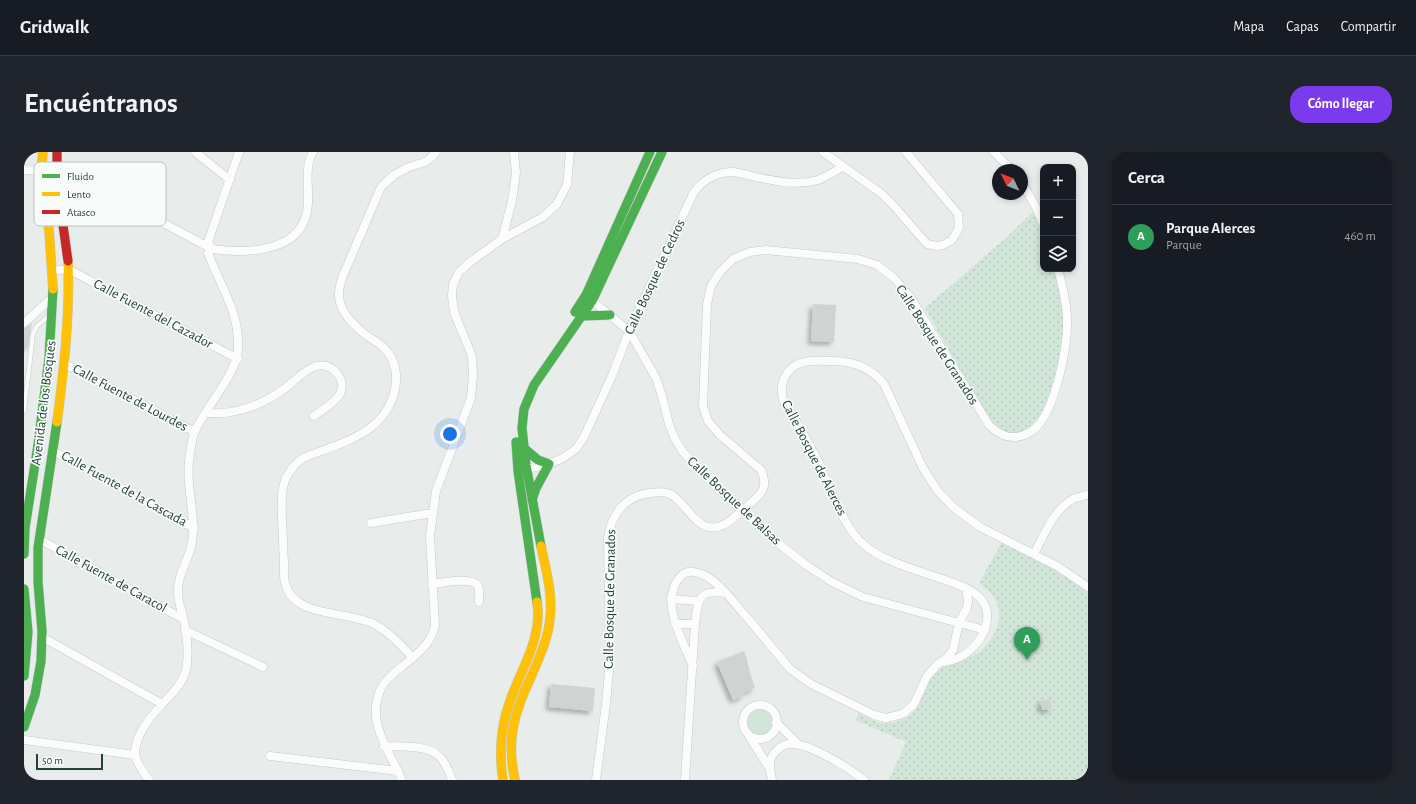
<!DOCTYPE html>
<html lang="es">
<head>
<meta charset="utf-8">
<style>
	:root { --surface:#171b24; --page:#20242c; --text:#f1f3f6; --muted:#9ea1a6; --line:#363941; --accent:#7c3aed }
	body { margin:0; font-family:"Alegreya Sans",sans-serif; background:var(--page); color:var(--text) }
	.controls { position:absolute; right:12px; top:12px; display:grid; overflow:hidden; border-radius:8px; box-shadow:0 2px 6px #0003 }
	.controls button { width:36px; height:36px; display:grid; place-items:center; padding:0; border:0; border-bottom:1px solid var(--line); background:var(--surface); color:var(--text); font:20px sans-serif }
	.compass { position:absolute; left:968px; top:12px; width:36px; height:36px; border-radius:50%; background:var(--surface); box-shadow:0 2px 6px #0003; rotate:313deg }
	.scale { position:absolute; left:12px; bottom:10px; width:67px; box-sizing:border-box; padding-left:4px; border:2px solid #24423a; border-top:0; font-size:11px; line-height:14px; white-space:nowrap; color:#24423a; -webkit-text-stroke:3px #f7fbf9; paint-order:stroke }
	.you { position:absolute; left:426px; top:282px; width:14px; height:14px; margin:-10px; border:3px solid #fff; border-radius:50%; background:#1a73e8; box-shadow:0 0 0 6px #1a73e833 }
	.badge { display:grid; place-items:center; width:26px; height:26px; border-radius:50%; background:var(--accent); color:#fff; font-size:13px; font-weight:700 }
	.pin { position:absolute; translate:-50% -33px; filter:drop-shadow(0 1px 2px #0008) }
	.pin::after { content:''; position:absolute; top:21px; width:14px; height:12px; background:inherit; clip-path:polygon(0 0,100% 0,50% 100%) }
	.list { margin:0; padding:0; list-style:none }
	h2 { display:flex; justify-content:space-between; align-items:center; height:52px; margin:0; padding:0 16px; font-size:17px }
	h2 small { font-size:13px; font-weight:400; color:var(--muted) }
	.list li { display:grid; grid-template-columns:26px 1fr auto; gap:12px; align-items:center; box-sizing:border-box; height:64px; padding:0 16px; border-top:1px solid var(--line) }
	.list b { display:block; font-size:15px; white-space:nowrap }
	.list p { margin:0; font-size:13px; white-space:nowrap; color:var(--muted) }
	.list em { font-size:13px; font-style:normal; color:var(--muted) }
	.icon { flex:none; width:22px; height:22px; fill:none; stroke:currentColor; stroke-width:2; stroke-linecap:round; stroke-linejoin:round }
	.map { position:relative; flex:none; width:1064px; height:628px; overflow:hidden; border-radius:16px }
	header { display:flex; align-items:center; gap:24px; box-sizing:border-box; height:56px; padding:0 20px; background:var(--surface); border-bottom:1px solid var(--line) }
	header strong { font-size:19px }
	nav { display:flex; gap:22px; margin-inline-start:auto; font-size:14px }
	.intro { display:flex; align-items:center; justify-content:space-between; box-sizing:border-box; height:96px; padding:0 24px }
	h1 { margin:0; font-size:28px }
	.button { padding:10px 18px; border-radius:16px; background:var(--accent); color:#fff; font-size:14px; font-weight:700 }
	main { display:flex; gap:24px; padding:0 24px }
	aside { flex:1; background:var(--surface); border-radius:16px; box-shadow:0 2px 6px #0003 }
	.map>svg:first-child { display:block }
</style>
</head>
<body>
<header>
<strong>Gridwalk</strong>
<nav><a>Mapa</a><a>Capas</a><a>Compartir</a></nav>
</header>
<div class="intro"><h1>Encuéntranos</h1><a class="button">Cómo llegar</a></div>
<main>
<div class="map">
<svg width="1064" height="628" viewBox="0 0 1064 628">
	<defs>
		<pattern id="park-dots" width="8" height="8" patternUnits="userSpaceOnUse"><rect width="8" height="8" fill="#d1e6d8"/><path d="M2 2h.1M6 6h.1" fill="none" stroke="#b3c6ba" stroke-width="1.8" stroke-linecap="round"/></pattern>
		<filter id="shadow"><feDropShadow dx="-3.5" dy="3.5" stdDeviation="2" flood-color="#0004"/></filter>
	</defs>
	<rect width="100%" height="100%" fill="#e8edeb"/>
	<path fill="#d1e6d8" d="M721 570a14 14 0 1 1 28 0a14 14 0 1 1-28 0Z"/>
	<path fill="url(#park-dots)" d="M1010,59L1019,82V117H1030C1035,133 1039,152 1040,168C1040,194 1028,256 1009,273C1004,278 997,281 990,281C978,281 971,275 964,266L901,156L982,86Z
		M978,390L1031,418L1064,440V628H865L882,590L831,568L835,561C841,564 847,568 854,570C872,574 890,565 897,548C902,538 904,527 913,519C921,512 937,510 947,505C966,496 982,470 972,449C969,442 961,436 955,431Z"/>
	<path fill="#cfd4d2" filter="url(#shadow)" d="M789,152L812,153L810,190L787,189Z
		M8,171L4,196H0V176Z
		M720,499L724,510L723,511L726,518H725L731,536L719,541L720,544L709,548L693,510Z
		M527,532L571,536L569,559L525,555Z
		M1026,547L1028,557L1018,558L1016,549Z"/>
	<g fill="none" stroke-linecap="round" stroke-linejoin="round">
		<g stroke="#c5cac8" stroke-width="5">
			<path id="lane" d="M0,259L9,182L13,174L25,164"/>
		</g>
		<g stroke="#c5cac8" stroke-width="9">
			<path id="street" d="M171,0L206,28
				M799,0L858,42L870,54L903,92L913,94L919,93L928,88L935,76L934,62L882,0
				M970,0L988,18
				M31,13L188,97C224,102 282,101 284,51C285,34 280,16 289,0
				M0,18L17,19
				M998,31L1013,57L1019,72
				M478,87L488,49L492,21L490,0
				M28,119L44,117L214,207
				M565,146L605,179L632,226L638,244L645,272L651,287L659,300L687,330L754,391L782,413L808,430L839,445L961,478
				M0,171L29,145
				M41,212L171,280
				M182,261C190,261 199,262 207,260C228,257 247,247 264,234C272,227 282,217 292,214C308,210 323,227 316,242C311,251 298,258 290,264
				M29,299L170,376
				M498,318L525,312L539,306L552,297L560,285L588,224L605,179L670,40C681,26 693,20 710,20C736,25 766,36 794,28C802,25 811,19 819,15
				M347,371L408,361
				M15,387L159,467
				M1010,402C1020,383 1030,356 1051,346C1055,345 1060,344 1064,343
				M408,432C418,431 448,424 454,434C456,438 455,445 455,450
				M647,447L674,449
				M651,472H671
				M161,478L239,515
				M18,485L138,552
				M389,506C377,493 365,480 350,472C325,459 272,466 262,434C259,427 260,418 260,410C259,396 259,382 258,368C257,341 256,323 279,306C319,290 366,281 372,231C373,217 369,204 359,195C354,190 347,187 342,183C329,173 314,158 315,141C315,136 317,131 318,126L357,35L370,23L385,15L401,10L408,5L412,0
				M915,511C923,510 931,508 938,504C957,494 973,464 956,446C948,437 934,433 924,429C897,419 856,410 836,389C818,371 805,333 794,309C784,288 771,268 759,248C754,227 766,210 787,209C816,208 841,208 860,232L899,316L913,338L929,355L956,375L1033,414L1064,435
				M669,514C659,490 634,447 657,424C663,417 675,420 682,424C697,433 708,448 719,461C735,479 750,498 766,517L787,532L850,563L862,566L875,563L880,561L890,552L903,524L915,511L922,507L929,498L935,471L943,456L944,449L942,437
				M719 570a17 17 0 1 1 34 0a17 17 0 1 1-34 0Z
				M752,570L775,593
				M725,584L746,617
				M0,588L111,603
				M360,594C377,595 403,592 416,605C422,611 425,620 428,628
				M246,604L374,619
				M125,628C120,621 112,611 111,602C111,582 127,564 140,550C148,542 157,533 161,521C166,504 163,482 159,464C157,457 154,449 154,441C153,424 163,411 167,395C174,364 160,333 166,302C167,295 168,285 171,279C182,255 213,221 214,197C216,163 198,136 186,106L184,101L188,97L184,90L215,0
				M378,628C365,598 339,566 359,533C364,524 378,515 386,508C398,498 408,489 411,473L406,384L412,339L447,246L449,224L448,204L430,160L428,144L429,132L435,120L446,110L478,87L519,65L533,52L543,33L546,0
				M572,628L582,552L586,508L584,386C587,362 602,343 627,341C633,340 642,339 648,343C660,351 670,371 684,375C689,376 695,375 699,373C705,371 736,344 738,339C742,333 740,325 737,318L696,283L684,269L679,254L683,152L687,134L696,120L709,107L726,100L742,98L834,107L853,113L870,126L887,146L965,273C973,281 981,286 992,285C1001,284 1010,279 1016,271C1032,250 1044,195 1043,168C1043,153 1038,132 1034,117
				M661,628L671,472C674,449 673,437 701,441
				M748,628C747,623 746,618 746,613C746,607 749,602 752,599C756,594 763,591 769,592C787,592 826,617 840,628"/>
		</g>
		<g stroke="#c3cbc8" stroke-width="10">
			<path id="fast" d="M551,160L562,143L626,0
				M558,164L586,163
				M492,290L494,319L513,450
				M501,297L514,308L525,312L512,336L508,348
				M517,394L502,313L498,276L500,257L510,233L568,149L638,0
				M0,402L1,376L14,293L25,206L29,137
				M0,437L4,480L0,524
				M0,575L11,543L17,509L18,479L14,430V396L33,270"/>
		</g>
		<g stroke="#c3cbc8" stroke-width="10">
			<path id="slow" d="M19,0L17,19L18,36L25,78L29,137
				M33,270C40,217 46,163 44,109
				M479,628C475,602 476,578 485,552C496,518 519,487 513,450
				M491,628C482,588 490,561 507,525C515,506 524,487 526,467C529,442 522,418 517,394"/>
		</g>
		<g stroke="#c3cbc8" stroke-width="10">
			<path id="jam" d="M33,0V30L44,109"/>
		</g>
		<use href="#lane" stroke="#fcfcfc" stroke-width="4"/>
		<use href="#street" stroke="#fcfcfc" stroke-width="8"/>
		<use href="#fast" stroke="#4caf50" stroke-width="9"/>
		<use href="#slow" stroke="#ffc107" stroke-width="9"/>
		<use href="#jam" stroke="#c62828" stroke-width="9"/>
	</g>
	<g text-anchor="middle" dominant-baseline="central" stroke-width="3.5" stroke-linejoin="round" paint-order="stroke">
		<g font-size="14" fill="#24423a" stroke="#f7fbf9">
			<text transform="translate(631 125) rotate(-65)">Calle Bosque de Cedros</text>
			<text transform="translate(129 162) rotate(28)">Calle Fuente del Cazador</text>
			<text transform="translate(913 193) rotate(57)">Calle Bosque de Granados</text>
			<text transform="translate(106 246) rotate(28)">Calle Fuente de Lourdes</text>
			<text transform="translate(20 251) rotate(-83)">Avenida de los Bosques</text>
			<text transform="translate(790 306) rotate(63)">Calle Bosque de Alerces</text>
			<text transform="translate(100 337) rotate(29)">Calle Fuente de la Cascada</text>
			<text transform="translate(710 349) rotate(43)">Calle Bosque de Balsas</text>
			<text transform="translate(87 427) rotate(29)">Calle Fuente de Caracol</text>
			<text transform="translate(586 447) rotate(-89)">Calle Bosque de Granados</text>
		</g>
	</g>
	<rect x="10" y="10" width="132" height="64" rx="6" fill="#f7fbf9" stroke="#b8c4c0" stroke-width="1"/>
	<rect x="18" y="22" width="18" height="4" fill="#4caf50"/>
	<rect x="18" y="40" width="18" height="4" fill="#ffc107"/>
	<rect x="18" y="58" width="18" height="4" fill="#c62828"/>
	<g font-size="11" fill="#24423a">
		<text x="43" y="28">Fluido</text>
		<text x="43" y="46">Lento</text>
		<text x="43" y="64">Atasco</text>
	</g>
</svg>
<div class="controls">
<button>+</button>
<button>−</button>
<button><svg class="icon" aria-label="layers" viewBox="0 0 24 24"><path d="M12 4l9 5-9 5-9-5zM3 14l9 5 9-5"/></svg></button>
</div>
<svg class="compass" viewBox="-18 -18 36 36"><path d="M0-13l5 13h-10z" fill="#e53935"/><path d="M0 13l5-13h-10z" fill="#9ea1a6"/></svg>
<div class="scale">50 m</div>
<div class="you"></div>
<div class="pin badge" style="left:1003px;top:508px;background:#2e9e5b">A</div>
</div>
<aside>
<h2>Cerca<small></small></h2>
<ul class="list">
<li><span class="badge" style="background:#2e9e5b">A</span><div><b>Parque Alerces</b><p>Parque</p></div><em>460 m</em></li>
</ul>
</aside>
</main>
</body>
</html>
